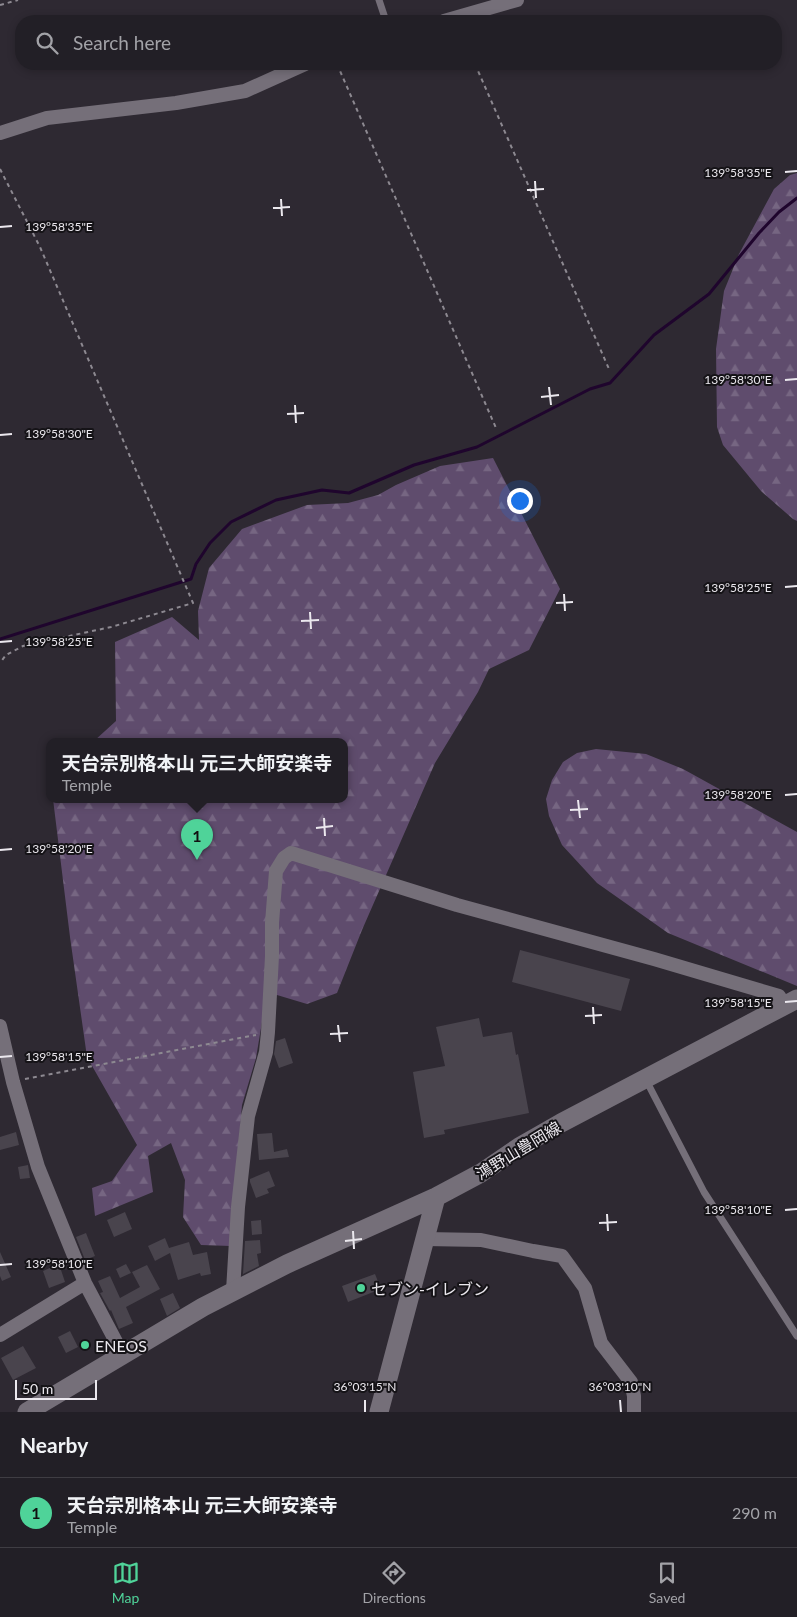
<!DOCTYPE html>
<html lang="en">
<head>
<meta charset="utf-8">
<style>
	:root { --surface:#221f26; --page:#2e2c32; --text:#f1f3f6; --muted:#a2a2a7; --line:#3f3d43; --accent:#4fd399 }
	body { margin:0; font-family:Lato,"Noto Sans JP",sans-serif; background:var(--page); color:var(--text) }
	.scale { position:absolute; left:15px; bottom:12px; width:82px; box-sizing:border-box; padding-left:5px; border:2px solid #ebe8ee; border-top:0; font-size:14px; line-height:18px; white-space:nowrap; color:#ebe8ee; -webkit-text-stroke:4px #151317; paint-order:stroke }
	.you { position:absolute; left:519px; top:500px; width:18px; height:18px; margin:-12px; border:4px solid #fff; border-radius:50%; background:#1a73e8; box-shadow:0 0 0 8px #1a73e833 }
	.badge { display:grid; place-items:center; width:32px; height:32px; border-radius:50%; background:var(--accent); color:#111; font-size:16px; font-weight:700 }
	.pin { position:absolute; translate:-50% -41px; filter:drop-shadow(0 1px 2px #0008) }
	.pin::after { content:''; position:absolute; top:26px; width:18px; height:15px; background:inherit; clip-path:polygon(0 0,100% 0,50% 100%) }
	.popup { position:absolute; left:46px; top:738px; width:302px; height:65px; box-sizing:border-box; display:grid; place-content:center; border-radius:10px; background:var(--surface); filter:drop-shadow(0 1px 4px #0005); font-size:16px; white-space:nowrap; color:var(--muted) }
	.popup b { font-size:19px; color:var(--text) }
	.popup::after { content:''; position:absolute; left:50%; top:100%; margin-left:-10px; border:10px solid transparent; border-top-color:var(--surface) }
	.list { margin:0; padding:0; list-style:none }
	h2 { display:flex; justify-content:space-between; align-items:center; height:65px; margin:0; padding:0 20px; font-size:21px }
	h2 small { font-size:16px; font-weight:400; color:var(--muted) }
	.list li { display:grid; grid-template-columns:32px 1fr auto; gap:15px; align-items:center; box-sizing:border-box; height:70px; padding:0 20px; border-top:1px solid var(--line) }
	.list b { display:block; font-size:19px; white-space:nowrap }
	.list p { margin:0; font-size:16px; white-space:nowrap; color:var(--muted) }
	.list em { font-size:16px; font-style:normal; color:var(--muted) }
	.icon { flex:none; width:28px; height:28px; fill:none; stroke:currentColor; stroke-width:2; stroke-linecap:round; stroke-linejoin:round }
	.map { position:relative; flex:none; width:797px; height:1412px; overflow:hidden }
	.search { position:absolute; background:var(--surface); box-shadow:0 2px 8px #0003; left:15px; right:15px; top:15px; height:55px; display:flex; align-items:center; gap:12px; box-sizing:border-box; padding:0 18px; border-radius:20px; color:var(--muted); font-size:19px }
	.sheet { height:135px; background:var(--surface) }
	nav { display:flex; justify-content:space-around; align-items:center; box-sizing:border-box; height:70px; border-top:1px solid var(--line); background:var(--surface); font-size:14px; color:var(--muted) }
	nav a { display:grid; justify-items:center; gap:2px }
	nav .on { color:var(--accent) }
	.map>svg:first-child { display:block }
</style>
</head>
<body>
<div class="map">
<svg width="797" height="1412" viewBox="0 0 797 1412">
	<defs>
		<pattern id="forest-firs" width="22" height="20" patternUnits="userSpaceOnUse" patternTransform="scale(1.25)"><rect width="22" height="20" fill="#5f4c6d"/><path d="M5 1l3.5 6h-7zM16 11l3.5 6h-7z" fill="#766682"/></pattern>
	</defs>
	<rect width="100%" height="100%" fill="#2e2932"/>
	<path fill="url(#forest-firs)" d="M797,173V521L793,519L761,491L723,445L717,427L716,349L724,291L739,254L774,189L790,175Z
		M493,458L560,589L529,650L489,669L478,692L435,763L362,930L337,993L307,1004L267,992L256,1058L242,1105L231,1246L201,1245L183,1217L185,1180L171,1143L148,1156L153,1192L95,1216L92,1188L112,1181L137,1145L87,1057L70,937L53,799H344V741H94L116,721L115,642L172,617L199,640L198,611L209,568L242,529L307,505L348,503L378,495L396,485L440,466Z
		M596,749L646,754L683,769L797,832V986L668,933L597,883L562,845L549,816L546,799L552,780L563,762L577,753Z"/>
	<g fill="none" stroke-linecap="round" stroke-linejoin="round">
		<path stroke="#1f052d" stroke-width="3" d="M0,639L191,579L196,564L210,543L231,522L276,500L322,490L349,493L414,465L477,447L590,389L610,383L654,335L709,294L759,233L779,212L797,198"/>
	</g>
	<path fill="#49444d" d="M520,950L630,979L621,1011L512,982Z
		M479,1018L483,1037L512,1032L516,1055L518,1054L529,1113L444,1130L445,1134L424,1138L413,1072L445,1066L436,1027Z
		M285,1038L293,1063L279,1068L274,1054L276,1041Z
		M16,1132L19,1145L0,1150V1137Z
		M272,1133L274,1152L287,1149L289,1157L259,1160L257,1134Z
		M28,1165L30,1178L20,1179L18,1167Z
		M269,1171L275,1186L267,1189L269,1193L256,1198L250,1182V1179Z
		M125,1212L132,1229L114,1237L107,1220Z
		M261,1220L262,1234L252,1235L251,1221Z
		M86,1233L95,1256L85,1260L76,1237Z
		M165,1238L169,1248L189,1242L193,1255L207,1252L211,1274L201,1276L200,1273L178,1280L170,1253L155,1261L148,1246Z
		M260,1240L261,1253L257,1254L259,1266L243,1274L245,1241Z
		M0,1252L11,1277L2,1281L0,1276Z
		M59,1264L65,1282L49,1288L43,1271Z
		M126,1264L131,1273L120,1278L116,1269Z
		M147,1265L160,1289L126,1307L133,1323L119,1329L111,1310L110,1311L100,1293L103,1292L98,1281L110,1276L120,1298L140,1287L132,1272Z
		M375,1274L381,1289L348,1302L342,1286Z
		M173,1293L180,1308L167,1316L160,1299Z
		M70,1331L78,1347L66,1353L58,1337Z
		M23,1346L36,1368L13,1380L1,1358Z"/>
	<g fill="none" stroke-linecap="round" stroke-linejoin="round">
		<path stroke="#8d8991" stroke-width="2" stroke-dasharray="4 4" stroke-linecap="butt" d="M0,5L18,0
			M337,64L496,428
			M475,64L609,369
			M0,169L40,247L193,603L111,627L23,646L6,655L0,663
			M25,1079L256,1035"/>
		<path stroke="#756f79" stroke-width="7" d="M379,0L386,21
			M646,1080L704,1192L797,1336"/>
		<path stroke="#756f79" stroke-width="14" d="M444,21L517,0
			M0,133L47,118L176,103L245,91L305,64
			M0,1026L13,1082L38,1167L85,1283L123,1355
			M425,1239L481,1240L533,1251L562,1256L585,1288L601,1343L631,1382L634,1396V1412
			M233,1291L238,1207L248,1116L266,1052L268,1032L272,956V923L276,871L284,858L291,853L457,905L654,959L779,996L785,1006
			M0,1335L85,1283"/>
		<path stroke="#756f79" stroke-width="19" d="M27,1412L203,1307L287,1264L436,1197L481,1173L519,1147L561,1123L797,999
			M379,1412L436,1197"/>
	</g>
	<path fill="none" stroke="#ebe8ee" stroke-width="2" d="M785,172L797,171M535,181L536,198M527,190L544,189M281,199L282,216M273,208L290,207M0,227L12,226M785,380L797,379M549,387L551,405M541,397L559,395M295,405L296,423M287,414L304,413M0,435L12,434M785,587L797,586M564,594L565,611M556,603L573,602M310,612L311,629M301,621L319,620M0,642L12,641M785,795L797,794M578,800L580,818M570,810L588,809M324,818L325,836M316,828L333,826M0,850L12,849M785,1002L797,1001M593,1007L594,1024M585,1016L602,1015M338,1025L340,1042M330,1034L348,1033M0,1057L12,1056M785,1210L797,1209M607,1214L608,1231M599,1223L617,1222M353,1231L354,1249M345,1241L362,1239M0,1265L12,1264M365,1400V1412M620,1400L621,1412"/>
	<g fill="#4fd399" stroke="#151317" stroke-width="2">
		<circle cx="361" cy="1288" r="5"/>
		<circle cx="85" cy="1345" r="5"/>
	</g>
	<g text-anchor="middle" dominant-baseline="central" stroke-width="4" stroke-linejoin="round" paint-order="stroke">
		<g font-size="16" fill="#ebe8ee" stroke="#151317">
			<text transform="translate(518 1150) rotate(-31)">鴻野山豊岡線</text>
		</g>
		<g font-size="16" fill="#ebe8ee" stroke="#151317" text-anchor="start">
			<text x="371" y="1288">セブン-イレブン</text>
			<text x="95" y="1345">ENEOS</text>
		</g>
	</g>
	<g font-size="12" text-anchor="middle" fill="#ebe8ee" stroke="#151317" stroke-width="4" stroke-linejoin="round" paint-order="stroke">
		<text x="738" y="177">139°58'35"E</text>
		<text x="59" y="231">139°58'35"E</text>
		<text x="738" y="384">139°58'30"E</text>
		<text x="59" y="438">139°58'30"E</text>
		<text x="738" y="592">139°58'25"E</text>
		<text x="59" y="646">139°58'25"E</text>
		<text x="738" y="799">139°58'20"E</text>
		<text x="59" y="853">139°58'20"E</text>
		<text x="738" y="1007">139°58'15"E</text>
		<text x="59" y="1061">139°58'15"E</text>
		<text x="738" y="1214">139°58'10"E</text>
		<text x="59" y="1268">139°58'10"E</text>
		<text x="365" y="1391">36°03'15"N</text>
		<text x="620" y="1391">36°03'10"N</text>
	</g>
</svg>
<div class="scale">50 m</div>
<div class="you"></div>
<div class="pin badge" style="left:197px;top:860px">1</div>
<div class="popup"><b>天台宗別格本山 元三大師安楽寺</b>Temple</div>
<div class="search"><svg class="icon" aria-label="search" viewBox="0 0 24 24"><circle cx="10" cy="10" r="6"/><path d="M15 15l6 6"/></svg>Search here</div>
</div>
<section class="sheet">
<h2>Nearby<small></small></h2>
<ul class="list">
<li><span class="badge">1</span><div><b>天台宗別格本山 元三大師安楽寺</b><p>Temple</p></div><em>290 m</em></li>
</ul>
</section>
<nav>
<a class="on"><svg class="icon" aria-label="map" viewBox="0 0 24 24"><path d="M3 6l6-2 6 2 6-2v14l-6 2-6-2-6 2zM9 4v14M15 6v14"/></svg>Map</a>
<a><svg class="icon" aria-label="directions" viewBox="0 0 24 24"><path d="M12 3l9 9-9 9-9-9zM9 14v-3h6M13 9l2 2-2 2"/></svg>Directions</a>
<a><svg class="icon" aria-label="saved" viewBox="0 0 24 24"><path d="M7 4h10v16l-5-4-5 4z"/></svg>Saved</a>
</nav>
</body>
</html>
